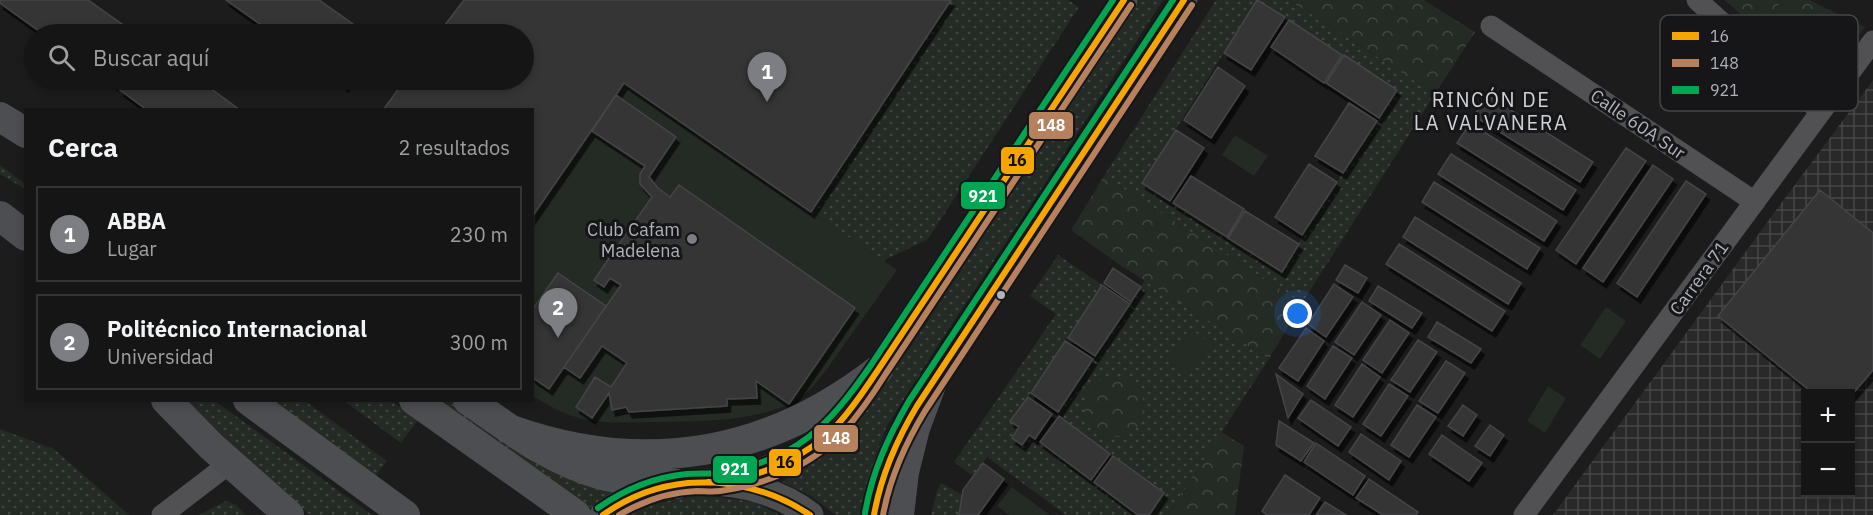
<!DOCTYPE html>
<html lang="es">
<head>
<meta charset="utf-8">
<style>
	:root { --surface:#151515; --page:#222; --text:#f1f3f6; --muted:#9d9fa0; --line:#343434; --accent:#7c7e83 }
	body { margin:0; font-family:"IBM Plex Sans",sans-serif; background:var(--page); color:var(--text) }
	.controls { position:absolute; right:18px; bottom:18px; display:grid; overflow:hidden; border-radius:0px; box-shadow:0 3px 9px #0003 }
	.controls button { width:54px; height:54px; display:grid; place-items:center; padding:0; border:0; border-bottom:2px solid var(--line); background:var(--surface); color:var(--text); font:30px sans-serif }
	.you { position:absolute; left:1298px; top:314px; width:21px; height:21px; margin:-15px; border:4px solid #fff; border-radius:50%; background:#1a73e8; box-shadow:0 0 0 9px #1a73e833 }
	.badge { display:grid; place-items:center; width:39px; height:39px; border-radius:50%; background:var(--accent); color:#fff; font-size:20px; font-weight:700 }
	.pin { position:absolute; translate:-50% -50px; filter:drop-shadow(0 2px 3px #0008) }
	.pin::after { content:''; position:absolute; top:32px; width:21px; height:18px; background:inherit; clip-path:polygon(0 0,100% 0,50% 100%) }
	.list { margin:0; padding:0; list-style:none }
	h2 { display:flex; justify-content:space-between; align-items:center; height:78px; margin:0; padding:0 24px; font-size:26px }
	h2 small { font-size:20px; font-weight:400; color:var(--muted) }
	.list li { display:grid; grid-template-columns:39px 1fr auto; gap:18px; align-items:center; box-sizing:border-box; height:96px; margin:0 12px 12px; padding:0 12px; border:2px solid var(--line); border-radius:0px }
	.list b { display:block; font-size:22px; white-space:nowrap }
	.list p { margin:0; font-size:20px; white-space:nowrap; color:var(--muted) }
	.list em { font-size:20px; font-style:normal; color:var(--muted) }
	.icon { flex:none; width:33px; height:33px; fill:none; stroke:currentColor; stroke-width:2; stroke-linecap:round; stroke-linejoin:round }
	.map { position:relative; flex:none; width:1873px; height:515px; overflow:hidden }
	.search { position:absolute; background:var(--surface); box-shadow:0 3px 9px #0003; left:24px; top:24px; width:510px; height:66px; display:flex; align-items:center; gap:15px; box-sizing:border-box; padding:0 21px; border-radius:33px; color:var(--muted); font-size:22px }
	.panel { position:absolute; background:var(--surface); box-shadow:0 3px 9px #0003; left:24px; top:108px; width:510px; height:294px; border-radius:0px }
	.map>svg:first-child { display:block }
</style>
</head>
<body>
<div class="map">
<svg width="1873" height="515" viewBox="0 0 1873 515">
	<defs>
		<pattern id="industrial-grid" width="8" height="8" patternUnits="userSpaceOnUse" patternTransform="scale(1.5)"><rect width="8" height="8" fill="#29292a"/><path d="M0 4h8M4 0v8" fill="none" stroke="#464647"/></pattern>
		<pattern id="grass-dots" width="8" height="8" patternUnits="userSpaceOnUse" patternTransform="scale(1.5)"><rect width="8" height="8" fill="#242a24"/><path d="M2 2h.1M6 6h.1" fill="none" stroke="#414642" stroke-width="1.8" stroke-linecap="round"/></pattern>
		<pattern id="park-crowns" width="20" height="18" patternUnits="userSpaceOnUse" patternTransform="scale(1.5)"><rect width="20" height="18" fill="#242a24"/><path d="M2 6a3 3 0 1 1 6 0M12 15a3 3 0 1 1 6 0" fill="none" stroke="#414642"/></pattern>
		<filter id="shadow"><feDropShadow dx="3.5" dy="6" stdDeviation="0" flood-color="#0009"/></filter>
	</defs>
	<rect width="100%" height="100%" fill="#1c1c1c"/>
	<path fill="url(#industrial-grid)" fill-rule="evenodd" d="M1873,80V515H1553L1785,198ZM1806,394H1850V492H1806Z"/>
	<path fill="url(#grass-dots)" d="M951,0H1068L1079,7L928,239L883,261L811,212Z
		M1139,0H1163L1053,171L935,350L887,426L874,458L864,515H836L811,496L782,482L811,463L860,418L916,339Z
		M1216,0H1257L1142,183L1281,272L1299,244L1302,235L1397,90L1258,0H1289L1435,94L1302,303L1104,176Z
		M0,165L25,184V189L0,174Z
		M1058,255L1102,285L1028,397L1010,421L1019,427L1012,438L1022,445L1029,435L1138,515H1066L987,457L973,476L954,462L1056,314L1030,296Z
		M1145,280L1269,359L1168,515H1149L1164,493L1056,414Z
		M182,401H215L372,515H310L187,407Z
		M265,401H305L387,461L373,479Z
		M344,401H392L418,420L401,443Z
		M436,401H451L551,468L621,488L588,509Z
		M0,429L54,449L129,515H0Z
		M941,483L963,495L959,515H931L937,491Z
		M700,495L755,502L780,515H627L645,505Z
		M226,501L236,505L246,515H199Z"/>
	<path fill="url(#park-crowns)" d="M1289,0H1424L1475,32L1435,94Z
		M1725,0H1809L1865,27L1820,87Z
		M1104,176L1302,303L1269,359L1117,263L1071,230Z
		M1084 407a30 30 0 1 1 60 0a30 30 0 1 1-60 0Z
		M1221,432L1244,446L1235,515H1168Z"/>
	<path fill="#242a24" d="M1782,0H1789L1844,39L1820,69L1764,25Z
		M624,83L897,270L825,372C815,385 803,398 787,405C746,422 700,421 656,422C633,422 609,424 587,420C567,416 549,406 533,396V217Z
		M1235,135L1268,156L1254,176L1222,155Z
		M1606,307L1626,321L1600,359L1580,345Z
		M1191,329L1211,344L1189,375L1169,361Z
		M1548,386L1566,398L1545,433L1527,421Z
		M1012,487L1050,515H1009L997,506Z"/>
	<path fill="#353536" stroke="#454548" stroke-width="1.5" filter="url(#shadow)" d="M0,0H88L136,34H43L0,3Z
		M226,0H319L367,34H274Z
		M464,0H951L811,212L624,83L532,217V110H383L405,80H524V34H438Z
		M1257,0L1285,17L1251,70L1224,53Z
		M1289,20L1342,55L1324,83L1271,47Z
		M1344,55L1397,90L1379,118L1326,83Z
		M1218,67L1245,86L1211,138L1184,120Z
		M106,80H119L115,85Z
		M127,80H199L240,110H147L120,90Z
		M337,80H350L345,86Z
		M616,95L676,137L649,177L658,188L670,197L679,185L855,308L789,404L756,381L757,398L727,399V406L629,412L626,407L612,410L609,393L592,418L576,407L595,377L611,387L627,363L602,346L580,378L564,367L621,285L610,278L604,287L594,280L652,197L640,184V174L645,166L592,131Z
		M1487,95L1593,162L1580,182L1474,116Z
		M1349,103L1377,121L1343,173L1315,156Z
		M1470,123L1576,190L1563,210L1457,143Z
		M1176,130L1204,148L1170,201L1142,183Z
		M1626,148L1646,161L1576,264L1556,250Z
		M1451,154L1557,221L1544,241L1438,174Z
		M1309,164L1337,182L1302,235L1275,217Z
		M1653,165L1673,179L1603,282L1583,268Z
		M1191,176L1244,209L1227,237L1173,203Z
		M1686,181L1706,194L1637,297L1617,283Z
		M1434,182L1540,248L1527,269L1422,202Z
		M1820,190L1873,233V370L1850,397V394H1814L1718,316Z
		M1245,211L1299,244L1282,272L1228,238Z
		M1415,217L1521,283L1508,304L1403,237Z
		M1399,244L1505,311L1492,331L1386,264Z
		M1345,265L1367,278L1358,293L1336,280Z
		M1113,268L1141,287L1131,302L1104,283Z
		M558,273L606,306L549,389L532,377V310Z
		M1334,284L1353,297L1326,337L1308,324Z
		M1102,285L1130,304L1095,356L1068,338Z
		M1378,286L1422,313L1412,328L1369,301Z
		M1362,302L1381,315L1354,355L1335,342Z
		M1390,320L1409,333L1382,373L1363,360Z
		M1437,322L1481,349L1471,363L1428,337Z
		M1306,328L1324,341L1298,381L1279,368Z
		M1418,340L1437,352L1410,392L1391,380Z
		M1065,341L1093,359L1058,412L1031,393Z
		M1333,346L1352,358L1325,399L1307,386Z
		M1446,361L1465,373L1438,413L1419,401Z
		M1362,364L1380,377L1353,417L1335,405Z
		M1276,374L1303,394L1288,418Z
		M1389,384L1408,396L1381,436L1363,424Z
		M1028,397L1052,414L1035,439L1029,435L1022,445L1012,438L1019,427L1010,421Z
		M1311,400L1351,427L1338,446L1298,418Z
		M1417,405L1436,417L1409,457L1391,445Z
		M1463,405L1477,415L1463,436L1448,426Z
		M1059,416L1110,454L1091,480L1040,442Z
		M1279,421L1314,443L1301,461L1276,445Z
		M1490,425L1504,435L1490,456L1475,446Z
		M1361,434L1401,461L1389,480L1349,452Z
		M1442,435L1482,463L1469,481L1429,454Z
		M1316,443L1365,476L1353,495L1304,462Z
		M1113,456L1164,493L1149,515H1138L1094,482Z
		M983,463L1004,479L978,515H959L963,490Z
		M1285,475L1320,498L1309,515H1267L1262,511Z
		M1369,479L1418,512L1416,515H1383L1356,498Z
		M1325,502L1346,515H1316Z"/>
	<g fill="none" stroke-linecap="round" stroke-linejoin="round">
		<path stroke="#515154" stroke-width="21" d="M1697,0L1821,112
			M1491,26L1755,202
			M162,515L230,463
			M1524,515L1873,41"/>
		<path stroke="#4d4e50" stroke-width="27" d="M718,482C762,474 806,459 837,425C852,408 865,389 878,370L1124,0
			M603,515C661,471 752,471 810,515
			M874,515C880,462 910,416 938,373L1184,0"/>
		<path stroke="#4d4e51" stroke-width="30" d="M0,117L26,133
			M0,216L26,236
			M166,400L211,446L289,515
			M248,400L405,515
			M414,400L576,515
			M468,400C511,430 551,461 602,475C626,481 652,482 676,484
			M509,429C643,477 766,457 878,370
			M899,515L904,472L915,428L931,385"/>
		<g stroke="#161618" stroke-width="10">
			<path id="bus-1" d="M708,482C746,484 779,494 810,515
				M603,515C628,497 657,486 688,483C698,482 709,483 720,482C763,476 807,457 837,425C853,408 865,389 878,370L1124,0
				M874,515C881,475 896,441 917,406L1184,0"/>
		</g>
		<g stroke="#161618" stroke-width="10">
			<path id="bus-2" d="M619,515C643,501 669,492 697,491C704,491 712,492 720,491C766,485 813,465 845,430C860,413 873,394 885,375L1131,5
				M883,515C890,477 905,444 925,411L1192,5"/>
		</g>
		<g stroke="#161618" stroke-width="10">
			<path id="bus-3" d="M598,508C625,489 655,477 687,474C698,473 709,474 719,473C796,461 829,426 871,365L1113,0
				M865,513C872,472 888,437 909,401L1173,0"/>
		</g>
		<use href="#bus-1" stroke="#f7a600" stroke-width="6"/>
		<use href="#bus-2" stroke="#b6815c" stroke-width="6"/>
		<use href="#bus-3" stroke="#00a651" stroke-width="6"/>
	</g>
	<circle fill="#7c7e83" stroke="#161618" stroke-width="2" cx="692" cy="239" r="6"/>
	<circle fill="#afb3bb" stroke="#161618" stroke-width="2" cx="1001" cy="295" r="5"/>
	<g text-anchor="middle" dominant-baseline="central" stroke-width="6" stroke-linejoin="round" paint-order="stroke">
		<g font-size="18" fill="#afb3bb" stroke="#161618">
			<text transform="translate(1638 124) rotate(34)">Calle 60A Sur</text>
			<text transform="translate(1699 278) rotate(-54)">Carrera 71</text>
		</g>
		<g font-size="18" fill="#afb3bb" stroke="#161618" text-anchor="end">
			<text x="680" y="229">Club Cafam<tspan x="680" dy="21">Madelena</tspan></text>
		</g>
		<g font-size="20" letter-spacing="1.5" fill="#cfd2d7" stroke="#161618">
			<text x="1491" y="99">RINCÓN DE<tspan x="1491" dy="23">LA VALVANERA</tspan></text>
		</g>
	</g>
	<rect x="1660" y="15" width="198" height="96" rx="9" fill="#161618" stroke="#444549" stroke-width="1.5"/>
	<rect x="1672" y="32" width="27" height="8" fill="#f7a600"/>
	<rect x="1672" y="59" width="27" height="8" fill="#b6815c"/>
	<rect x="1672" y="86" width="27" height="8" fill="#00a651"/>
	<g font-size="16" fill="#afb3bb">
		<text x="1710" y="42">16</text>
		<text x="1710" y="69">148</text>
		<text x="1710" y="96">921</text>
	</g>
	<g stroke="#161618" stroke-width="2">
		<rect x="1028" y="111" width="46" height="29" rx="6" fill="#b6815c"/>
		<rect x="1000" y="146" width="35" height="29" rx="6" fill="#f7a600"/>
		<rect x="960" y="181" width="46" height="29" rx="6" fill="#00a651"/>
		<rect x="813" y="424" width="46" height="29" rx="6" fill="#b6815c"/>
		<rect x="768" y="448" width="34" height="29" rx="6" fill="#f7a600"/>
		<rect x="712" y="455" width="46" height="29" rx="6" fill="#00a651"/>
	</g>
	<g font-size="16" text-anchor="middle" font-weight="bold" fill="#fff">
		<text x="1051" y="131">148</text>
		<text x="983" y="202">921</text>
		<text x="836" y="444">148</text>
		<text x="735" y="475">921</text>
	</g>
	<g font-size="16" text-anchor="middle" font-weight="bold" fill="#111">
		<text x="1017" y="166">16</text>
		<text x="785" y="468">16</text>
	</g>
</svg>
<div class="controls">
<button>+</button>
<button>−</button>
</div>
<div class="you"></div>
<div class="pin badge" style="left:767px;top:102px">1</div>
<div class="pin badge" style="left:558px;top:338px">2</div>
<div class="search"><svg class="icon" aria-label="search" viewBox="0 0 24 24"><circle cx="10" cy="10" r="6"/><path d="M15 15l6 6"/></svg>Buscar aquí</div>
<section class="panel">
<h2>Cerca<small>2 resultados</small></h2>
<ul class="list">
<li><span class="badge">1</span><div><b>ABBA</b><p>Lugar</p></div><em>230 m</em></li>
<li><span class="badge">2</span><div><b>Politécnico Internacional</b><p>Universidad</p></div><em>300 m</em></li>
</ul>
</section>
</div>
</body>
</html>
